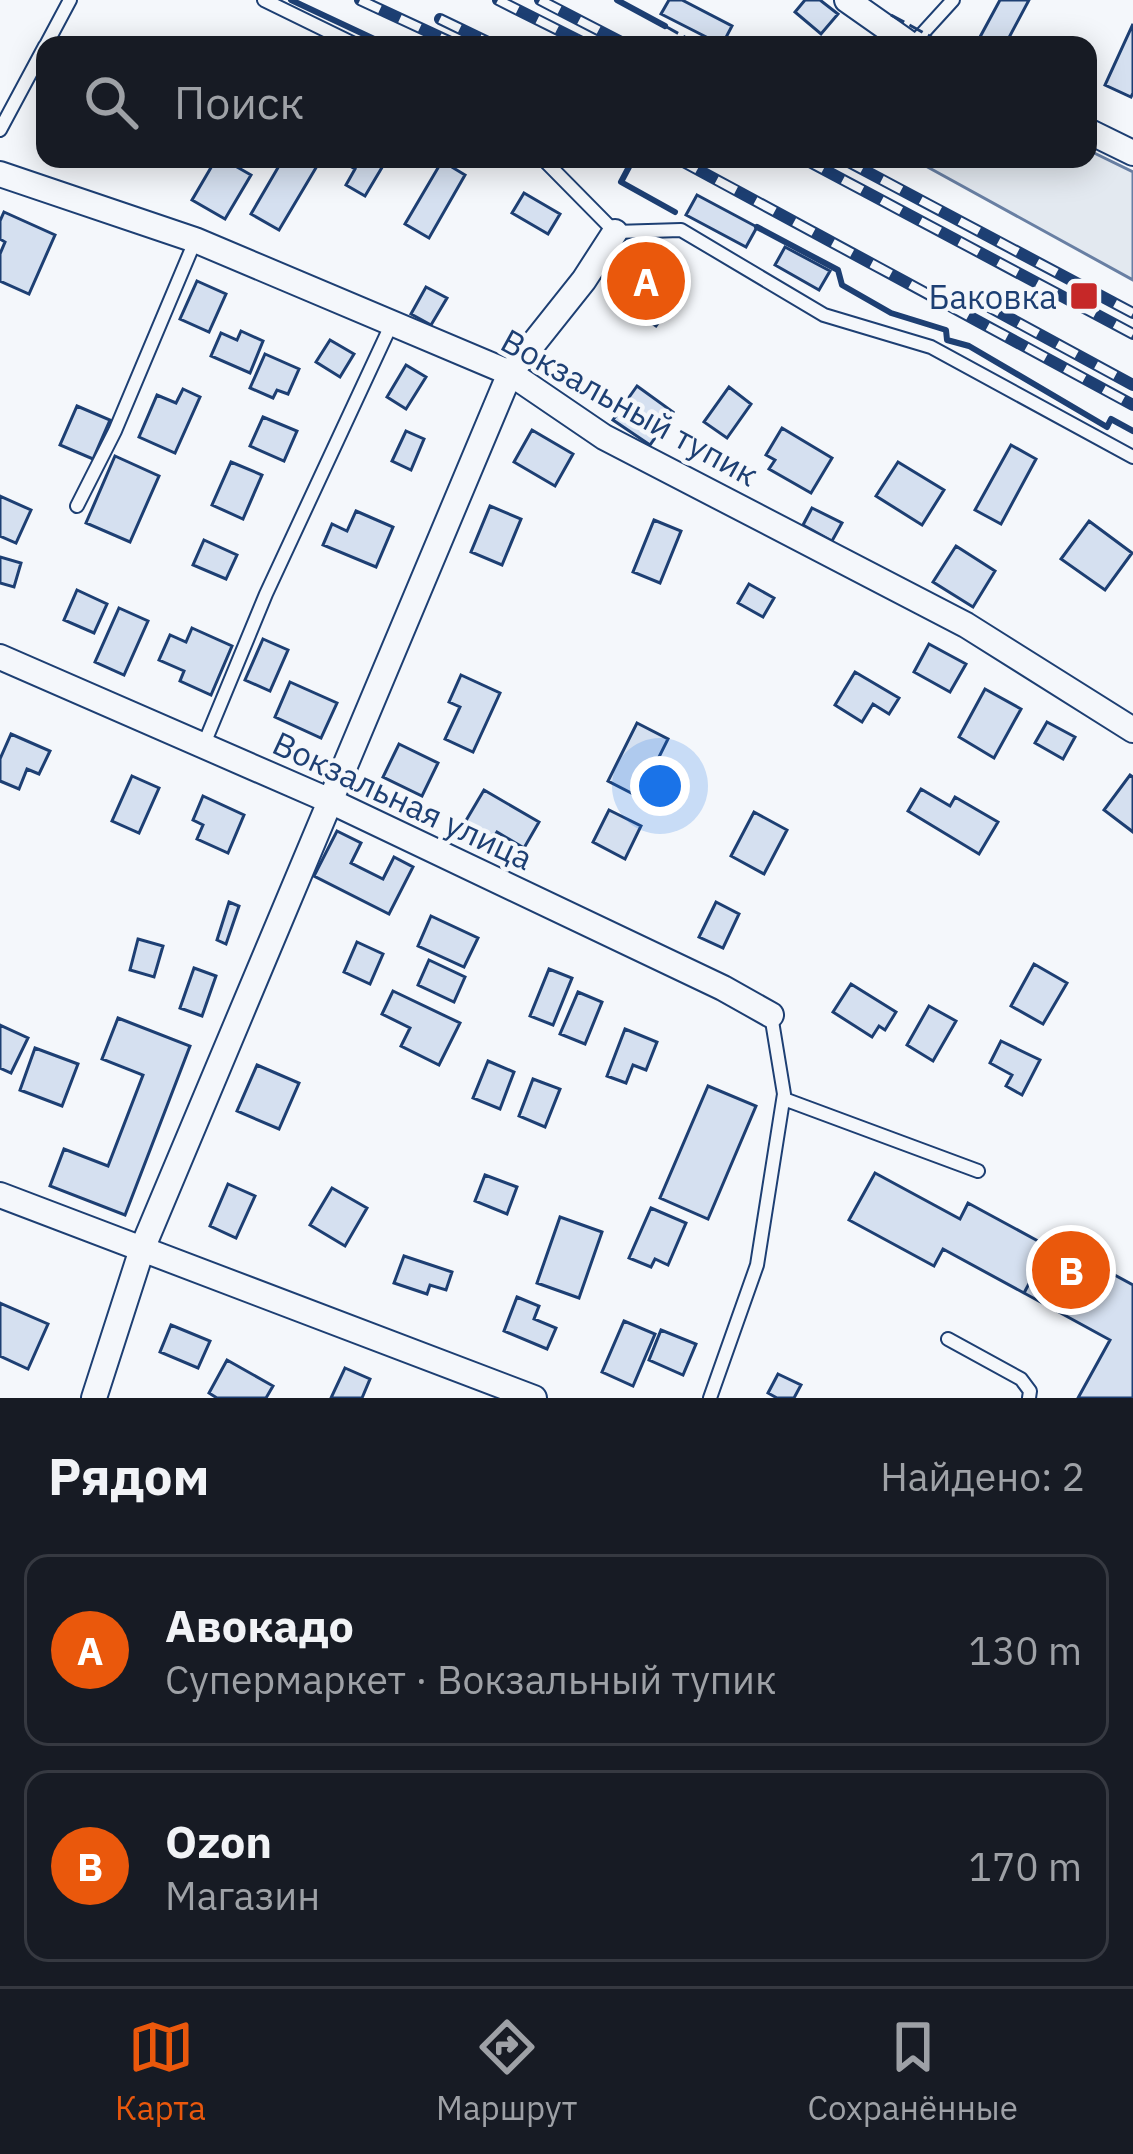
<!DOCTYPE html>
<html lang="ru">
<head>
<meta charset="utf-8">
<style>
	:root { --surface:#171b24; --page:#242831; --text:#f1f3f6; --muted:#9ea1a6; --line:#363941; --accent:#ea580c }
	body { margin:0; font-family:"IBM Plex Sans",sans-serif; background:var(--page); color:var(--text) }
	.you { position:absolute; left:660px; top:786px; width:42px; height:42px; margin:-30px; border:9px solid #fff; border-radius:50%; background:#1a73e8; box-shadow:0 0 0 18px #1a73e833 }
	.badge { display:grid; place-items:center; width:78px; height:78px; border-radius:50%; background:var(--accent); color:#fff; font-size:39px; font-weight:700 }
	.pin { position:absolute; translate:-50% -50%; border:6px solid #fff; box-shadow:0 3px 12px #0006 }
	.list { margin:0; padding:0; list-style:none }
	h2 { display:flex; justify-content:space-between; align-items:center; height:156px; margin:0; padding:0 48px; font-size:51px }
	h2 small { font-size:39px; font-weight:400; color:var(--muted) }
	.list li { display:grid; grid-template-columns:78px 1fr auto; gap:36px; align-items:center; box-sizing:border-box; height:192px; margin:0 24px 24px; padding:0 24px; border:3px solid var(--line); border-radius:24px }
	.list b { display:block; font-size:45px; white-space:nowrap }
	.list p { margin:0; font-size:39px; white-space:nowrap; color:var(--muted) }
	.list em { font-size:39px; font-style:normal; color:var(--muted) }
	.icon { flex:none; width:66px; height:66px; fill:none; stroke:currentColor; stroke-width:2; stroke-linecap:round; stroke-linejoin:round }
	.map { position:relative; flex:none; width:1133px; height:1398px; overflow:hidden }
	.search { position:absolute; background:var(--surface); box-shadow:0 6px 30px #0003; left:36px; right:36px; top:36px; height:132px; display:flex; align-items:center; gap:30px; box-sizing:border-box; padding:0 42px; border-radius:24px; color:var(--muted); font-size:45px }
	.sheet { height:588px; background:var(--surface) }
	nav { display:flex; justify-content:space-around; align-items:center; box-sizing:border-box; height:168px; border-top:3px solid var(--line); background:var(--surface); font-size:33px; color:var(--muted) }
	nav a { display:grid; justify-items:center; gap:6px }
	nav .on { color:var(--accent) }
	.map>svg:first-child { display:block }
</style>
</head>
<body>
<div class="map">
<svg width="1133" height="1398" viewBox="0 0 1133 1398">
	<rect width="100%" height="100%" fill="#f4f7fb"/>
	<path fill="#e3e9f0" stroke="#687fa3" stroke-width="3" d="M1088,150L1133,172V280L913,159H1088Z"/>
	<path fill="#d5e0f0" stroke="#1d3f73" stroke-width="3" d="M669,0H682L732,26L722,45L661,14Z
		M805,0H820L838,14L821,34L795,12Z
		M1000,0H1029L1005,45H994L980,37Z
		M1133,24V93L1131,97L1105,85Z
		M216,159H223L251,175L225,219L192,200Z
		M283,159H306L317,166L279,230L251,214Z
		M338,159H387L365,196L346,185L355,169Z
		M442,161L465,175L429,238L405,224Z
		M524,193L560,214L548,234L512,213Z
		M697,195L757,227L746,247L686,215Z
		M4,212L55,235L29,294L0,281V254L5,242L0,239V221Z
		M785,247L830,271L819,290L775,265Z
		M652,255L688,280L656,326L621,302Z
		M197,281L226,294L209,332L180,319Z
		M426,287L447,298L431,325L411,314Z
		M241,331L263,341L250,373L211,356L221,333L237,340Z
		M330,340L354,354L340,377L316,362Z
		M265,354L299,369L288,394L277,390L273,398L250,388Z
		M406,365L426,377L406,409L387,397Z
		M637,386L673,412L650,445L613,420Z
		M729,387L751,404L727,438L704,422Z
		M183,389L200,397L175,453L139,437L157,395L176,403Z
		M77,406L110,420L93,459L60,445Z
		M263,417L297,431L284,461L250,446Z
		M782,428L832,458L811,493L769,469L775,460L766,455Z
		M532,430L573,454L555,486L514,462Z
		M406,431L424,439L411,470L392,461Z
		M1011,445L1036,459L1001,524L975,510Z
		M115,456L159,476L130,542L86,523Z
		M231,462L262,475L243,519L212,505Z
		M898,462L944,490L922,525L876,496Z
		M0,496L31,510L16,543L0,536Z
		M490,506L521,519L502,565L471,552Z
		M812,508L842,523L832,541L803,525Z
		M356,511L393,527L376,567L323,545L332,524L347,531Z
		M654,520L681,531L660,583L633,572Z
		M1089,521L1132,553L1105,590L1061,559Z
		M204,540L237,555L226,579L193,565Z
		M956,546L995,571L973,607L933,582Z
		M0,557L21,563L14,587L0,583Z
		M749,584L774,598L763,617L738,603Z
		M77,590L107,604L94,633L64,620Z
		M119,608L148,621L124,675L95,662Z
		M192,628L232,646L211,695L180,681L184,671L159,660L170,635L186,642Z
		M263,639L288,650L270,691L245,680Z
		M929,644L966,664L950,692L914,672Z
		M855,672L899,698L889,714L873,704L862,722L835,705Z
		M461,675L500,693L473,752L445,739L460,707L449,702Z
		M290,682L337,703L321,738L275,717Z
		M985,689L1021,709L994,758L959,737Z
		M1047,722L1075,737L1063,759L1035,743Z
		M637,723L668,739L639,797L608,781Z
		M11,734L50,751L39,774L27,769L19,789L0,781V759Z
		M399,744L438,763L422,796L383,777Z
		M1130,775L1133,777V832L1104,810Z
		M132,776L159,788L139,833L112,821Z
		M921,789L950,806L955,797L998,822L979,854L908,811Z
		M484,790L539,822L524,848L497,832L489,845L461,829Z
		M203,796L244,815L228,853L197,839L203,825L193,820Z
		M609,810L641,826L625,859L593,842Z
		M754,812L787,830L764,874L731,856Z
		M337,831L361,843L351,863L383,879L394,857L413,867L389,914L314,876Z
		M229,902L239,906L226,944L217,940Z
		M716,902L739,914L723,948L699,937Z
		M431,916L478,938L464,967L418,946Z
		M138,939L163,946L154,977L130,970Z
		M357,942L383,954L370,984L344,972Z
		M429,960L465,977L454,1002L418,985Z
		M1034,964L1067,983L1043,1024L1011,1006Z
		M194,968L216,976L202,1016L180,1008Z
		M549,969L572,978L553,1025L530,1016Z
		M851,984L896,1012L885,1030L879,1026L872,1037L833,1012Z
		M393,991L460,1023L439,1065L401,1046L410,1028L382,1014Z
		M578,992L602,1002L585,1044L560,1034Z
		M929,1006L956,1021L933,1061L907,1045Z
		M118,1018L190,1046L125,1215L50,1186L64,1149L108,1166L143,1075L102,1059Z
		M0,1025L28,1038L11,1073L0,1068Z
		M625,1029L657,1042L646,1070L633,1065L626,1083L607,1076Z
		M1001,1041L1040,1060L1022,1095L1006,1086L1012,1075L990,1063Z
		M35,1048L78,1064L62,1106L20,1090Z
		M488,1061L514,1072L500,1109L473,1098Z
		M257,1065L299,1083L279,1129L237,1111Z
		M533,1079L560,1089L545,1127L519,1116Z
		M708,1086L756,1106L708,1219L660,1198Z
		M875,1173L960,1219L968,1203L1049,1247L1024,1293L943,1249L934,1266L849,1220Z
		M485,1175L517,1187L507,1214L475,1201Z
		M228,1184L255,1196L236,1238L210,1226Z
		M332,1188L367,1208L345,1246L310,1225Z
		M651,1208L686,1223L668,1265L655,1259L651,1267L629,1258Z
		M560,1217L602,1232L579,1298L537,1283Z
		M1052,1241L1133,1285V1398H1078L1110,1340L1024,1293Z
		M404,1256L452,1272L446,1290L430,1285L427,1294L394,1283Z
		M517,1297L539,1306L534,1319L556,1328L547,1349L504,1331Z
		M0,1303L48,1324L28,1369L0,1356Z
		M624,1321L655,1334L633,1386L602,1372Z
		M171,1325L210,1341L198,1368L160,1352Z
		M661,1330L696,1344L683,1375L649,1360Z
		M227,1360L273,1386L266,1398H217L209,1393Z
		M345,1368L370,1379L362,1398H331Z
		M778,1374L801,1385L794,1398H777L768,1393Z"/>
	<g fill="none" stroke-linecap="round" stroke-linejoin="round">
		<g stroke="#1d3f73" stroke-width="16">
			<path id="lane" d="M264,0L356,45
				M46,45L70,0
				M912,45L953,0
				M0,130L45,46
				M543,159L615,232L681,230L824,315L931,347L1133,457
				M77,506L115,431L195,241
				M204,744L266,594L392,323
				M784,1099L978,1171
				M948,1339L1021,1379L1030,1391L1029,1398
				M710,1398L757,1265L784,1094L771,1015"/>
		</g>
		<g stroke="#1d3f73" stroke-width="28">
			<path id="street" d="M847,0L911,45
				M1088,131L1133,153
				M0,174L195,240L510,373L604,437L966,625L1133,730
				M0,657L328,800L723,988L771,1015
				M0,1195L534,1398
				M94,1398L142,1249L510,373L584,280L615,232"/>
		</g>
		<use href="#lane" stroke="#f4f7fb" stroke-width="12"/>
		<use href="#street" stroke="#f4f7fb" stroke-width="24"/>
		<g stroke="#1d3f73" stroke-width="12">
			<path id="rail" d="M360,0L457,45
				M498,0L588,45
				M540,0L627,45
				M440,19L494,45
				M678,159L1133,405
				M804,159L1133,334
				M843,159L1133,313
				M980,302L1133,385"/>
		</g>
		<use href="#rail" stroke="#f4f7fb" stroke-width="8" stroke-dasharray="22" stroke-linecap="butt"/>
		<path stroke="#1d3f73" stroke-width="3" stroke-dasharray="15 6" stroke-linecap="butt" d="M891,15L946,45
			M665,26L699,45"/>
		<path stroke="#1d3f73" stroke-width="6" d="M291,0L387,45
			M617,0L665,26
			M619,159L630,165L621,182L675,212
			M757,227L838,270L842,285L891,313L946,330L947,340L969,346L1107,427L1111,419L1133,431"/>
	</g>
	<rect fill="#c62828" stroke="#f4f7fb" stroke-width="4.5" x="1069" y="281" width="30" height="30" rx="6"/>
	<g text-anchor="middle" dominant-baseline="central" stroke-width="9" stroke-linejoin="round" paint-order="stroke">
		<g font-size="33" fill="#1d3f73" stroke="#f4f7fb" text-anchor="end">
			<text x="1057" y="296">Баковка</text>
		</g>
		<g font-size="33" fill="#1d3f73" stroke="#f4f7fb">
			<text transform="translate(630 407) rotate(29)">Вокзальный тупик</text>
			<text transform="translate(403 800) rotate(25)">Вокзальная улица</text>
		</g>
	</g>
</svg>
<div class="you"></div>
<div class="pin badge" style="left:646px;top:281px">A</div>
<div class="pin badge" style="left:1071px;top:1270px">B</div>
<div class="search"><svg class="icon" aria-label="search" viewBox="0 0 24 24"><circle cx="10" cy="10" r="6"/><path d="M15 15l6 6"/></svg>Поиск</div>
</div>
<section class="sheet">
<h2>Рядом<small>Найдено: 2</small></h2>
<ul class="list">
<li><span class="badge">A</span><div><b>Авокадо</b><p>Супермаркет · Вокзальный тупик</p></div><em>130 m</em></li>
<li><span class="badge">B</span><div><b>Ozon</b><p>Магазин</p></div><em>170 m</em></li>
</ul>
</section>
<nav>
<a class="on"><svg class="icon" aria-label="map" viewBox="0 0 24 24"><path d="M3 6l6-2 6 2 6-2v14l-6 2-6-2-6 2zM9 4v14M15 6v14"/></svg>Карта</a>
<a><svg class="icon" aria-label="directions" viewBox="0 0 24 24"><path d="M12 3l9 9-9 9-9-9zM9 14v-3h6M13 9l2 2-2 2"/></svg>Маршрут</a>
<a><svg class="icon" aria-label="saved" viewBox="0 0 24 24"><path d="M7 4h10v16l-5-4-5 4z"/></svg>Сохранённые</a>
</nav>
</body>
</html>
